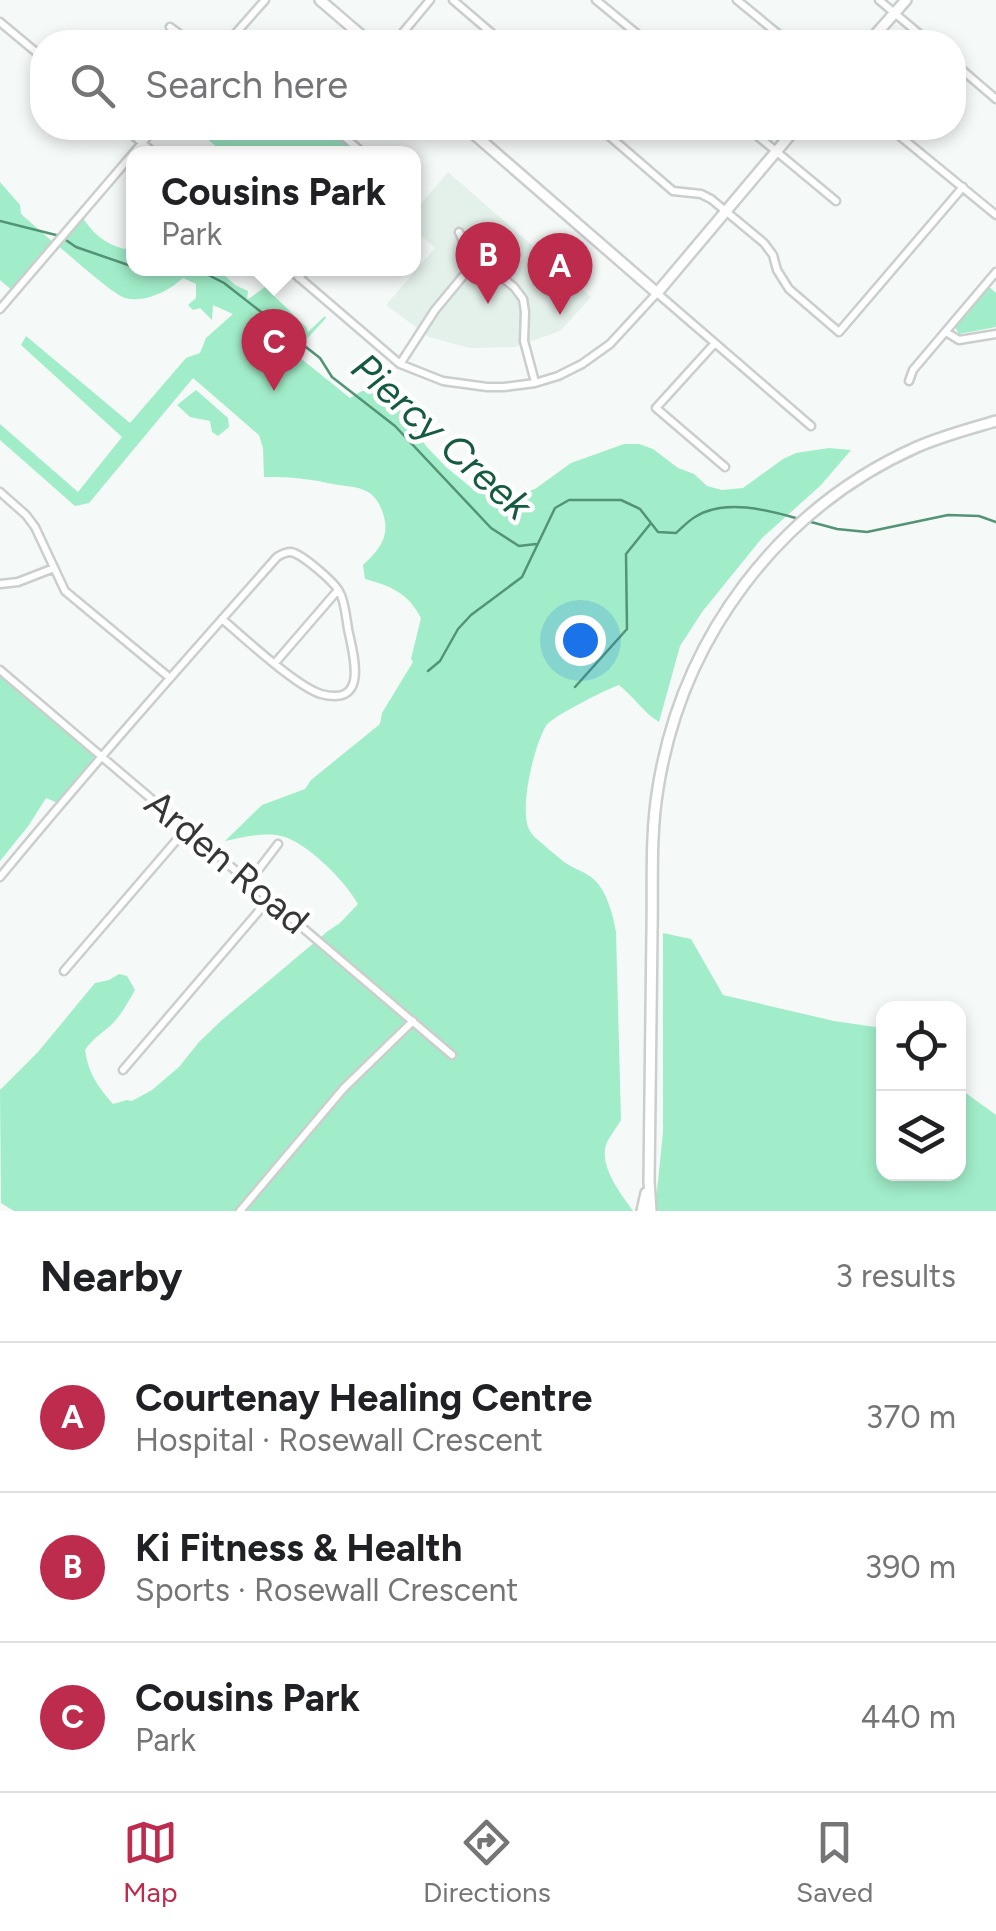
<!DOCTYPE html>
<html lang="en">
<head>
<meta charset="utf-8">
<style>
	:root { --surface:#fff; --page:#f6f6f6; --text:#202124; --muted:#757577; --line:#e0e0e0; --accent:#bd2c4d }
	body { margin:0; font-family:Figtree,sans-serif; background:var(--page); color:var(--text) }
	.controls { position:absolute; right:30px; bottom:30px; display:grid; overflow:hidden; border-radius:20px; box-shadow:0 5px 15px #0003 }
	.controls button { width:90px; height:90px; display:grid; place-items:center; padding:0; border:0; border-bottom:2px solid var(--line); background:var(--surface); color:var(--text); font:50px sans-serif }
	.you { position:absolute; left:580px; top:640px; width:35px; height:35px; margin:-25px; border:8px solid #fff; border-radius:50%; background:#1a73e8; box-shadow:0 0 0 15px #1a73e833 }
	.badge { display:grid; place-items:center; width:65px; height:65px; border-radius:50%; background:var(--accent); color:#fff; font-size:32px; font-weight:700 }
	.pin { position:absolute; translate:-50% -82px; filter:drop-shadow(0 2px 5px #0008) }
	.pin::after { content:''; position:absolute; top:52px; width:35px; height:30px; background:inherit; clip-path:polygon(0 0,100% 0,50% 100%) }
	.popup { position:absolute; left:126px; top:146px; width:295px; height:130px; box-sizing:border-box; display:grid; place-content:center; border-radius:20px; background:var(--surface); filter:drop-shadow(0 2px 8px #0005); font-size:32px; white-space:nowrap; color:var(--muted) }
	.popup b { font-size:38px; color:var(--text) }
	.popup::after { content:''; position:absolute; left:50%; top:100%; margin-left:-20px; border:20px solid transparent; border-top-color:var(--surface) }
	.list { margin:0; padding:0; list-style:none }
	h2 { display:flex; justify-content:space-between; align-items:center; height:130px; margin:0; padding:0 40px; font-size:42px }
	h2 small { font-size:32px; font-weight:400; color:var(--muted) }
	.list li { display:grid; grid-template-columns:65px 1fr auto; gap:30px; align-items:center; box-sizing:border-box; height:150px; padding:0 40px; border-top:2px solid var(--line) }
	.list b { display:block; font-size:38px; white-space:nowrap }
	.list p { margin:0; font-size:32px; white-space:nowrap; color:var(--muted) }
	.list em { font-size:32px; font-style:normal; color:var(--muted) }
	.icon { flex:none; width:55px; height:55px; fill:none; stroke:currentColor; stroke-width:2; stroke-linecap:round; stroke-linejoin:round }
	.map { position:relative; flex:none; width:996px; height:1211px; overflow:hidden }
	.search { position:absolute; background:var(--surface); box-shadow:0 5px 15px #0003; left:30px; right:30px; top:30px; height:110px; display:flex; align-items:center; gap:25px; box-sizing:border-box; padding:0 35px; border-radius:40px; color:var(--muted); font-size:38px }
	.sheet { height:580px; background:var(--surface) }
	nav { display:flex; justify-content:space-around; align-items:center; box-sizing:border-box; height:140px; border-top:2px solid var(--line); background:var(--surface); font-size:28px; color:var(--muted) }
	nav a { display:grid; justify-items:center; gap:5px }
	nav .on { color:var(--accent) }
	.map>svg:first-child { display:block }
</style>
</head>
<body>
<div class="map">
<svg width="996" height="1211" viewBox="0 0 996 1211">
	<rect width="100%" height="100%" fill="#f5f9f7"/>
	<path fill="#e4f0ea" d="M448,172L591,297L560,331L515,347L470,348L429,337L386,305L435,248L414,229V212Z"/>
	<path fill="#a1edc9" d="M194,128H334L358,148L353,154L224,153Z
		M0,182L20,205L21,214L55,244L81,214C90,232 105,244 124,249L134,243V268L218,269L235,285L248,291L247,300L265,287L306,327L308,332L325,316L326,318L294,353L350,398L362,391L371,390L398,408L408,418L426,446L446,467L474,490L488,495L521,494L535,489L571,463L624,444H639L653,449L678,468L694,474L707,486L722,490L743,488L783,459L796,453L829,448L851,450L821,485L762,538L702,612L680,646L659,722C643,712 634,697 619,685C607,689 551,717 546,726C534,745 518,812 530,831C533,837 541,842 546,847C552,852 558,857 564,862C572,868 583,871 591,877C606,888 613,914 616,932L621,1120C616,1129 606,1140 605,1149C602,1171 622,1195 633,1211H14L1,1203L0,1090L38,1052L95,983L109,980L119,974L127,976L135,990C128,1002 121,1016 110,1026C100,1035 93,1038 85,1050C88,1073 98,1087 113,1104L127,1100L132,1101L152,1090L179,1067L199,1042L222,1020L328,931L340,923L358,904C346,882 306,841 281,836C264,832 242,837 225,841L262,805L305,789L311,780L380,724L382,713L413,662L411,659L421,618C408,593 391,586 365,579L363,565C377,552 390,538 384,517C375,483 355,489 328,483C303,478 290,477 264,477L263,448L259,435L193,378L89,503L75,506L0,440V424L78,492L122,437L21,345L26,336L130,423L186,358L200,353L206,338L233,314L213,305L212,320L200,308L193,310L188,305L196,298V284L183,278C169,291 145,303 125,298C114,295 68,254 56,244L14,292L0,280Z
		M988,286L996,293V327L959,334L956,329V324Z
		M196,390L228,418L229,427L218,436L212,432L210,421L190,417L177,405Z
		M0,670L101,755L60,804L46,798L29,825L0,861Z
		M663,933L691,939L723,995L834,1021L875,1027L883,1033L884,1174H958L959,1088L996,1115V1211H655L663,1132Z"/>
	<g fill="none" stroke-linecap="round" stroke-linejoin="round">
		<path stroke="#539376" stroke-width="2.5" d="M0,221L60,236L76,247L134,267
			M138,268L148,272L166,268
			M195,268L224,283L320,358L332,377L395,426L491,528L519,546L536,544
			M811,522L837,529L867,532L948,515L979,516L996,522
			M428,671L440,661L458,629L471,615L522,577L555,508L569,500H621L640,509L658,532L676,533C682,528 688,521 695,517C724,498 768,510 799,519
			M575,687L627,629L626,554L651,523"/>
		<g stroke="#cacecc" stroke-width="11">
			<path id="street" d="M453,0L502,42
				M596,0L647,42
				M737,0L788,42
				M879,0L929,42
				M0,22L42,57
				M170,27L190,42
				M228,42L265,0
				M395,42L430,0
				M954,63L996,99
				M125,128L155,154
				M334,128L364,154
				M600,128L673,191L701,194L711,199L764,243L773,255L777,270L789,289L839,332L963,187
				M748,128L836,201
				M890,128L996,215
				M459,232L466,248L478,258
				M288,268L400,364L443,381L487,387H504L535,383L558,376L582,364L610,344L657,293L811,426
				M299,278L307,268
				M0,309L155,128
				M946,332L959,340L996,334
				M715,343L656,408L725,467
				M400,364L435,310L478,258L514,287L523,299L525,312L524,341L535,382
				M909,381L913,370L996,272
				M0,492L26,515L35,527L65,591L170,678
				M0,584L18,582L54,568
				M275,663L338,590
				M0,670L452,1055
				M0,877C90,768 183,663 277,557C282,554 285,552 291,552C302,554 333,581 339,591C345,601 346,617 348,629C353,654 370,707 321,694C297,687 243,637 222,619
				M249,882L278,844
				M64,971L187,828
				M123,1070L270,898
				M240,1211L344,1088L413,1021"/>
		</g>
		<g stroke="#cacecc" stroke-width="14">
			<path id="secondary" d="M320,0L369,42
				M869,42L906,0
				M467,128L657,293L796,128
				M642,1211L646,1193
				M651,1211L649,1181C650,1098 651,1014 652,931C653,884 650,835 658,788C682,638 778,509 917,447C942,436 969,429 996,421"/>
		</g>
		<use href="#street" stroke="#fff" stroke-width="6"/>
		<use href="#secondary" stroke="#fff" stroke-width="9"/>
	</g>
	<g text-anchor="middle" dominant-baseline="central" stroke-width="9" stroke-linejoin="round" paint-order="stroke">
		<g font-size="38" fill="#353736" stroke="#fff">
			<text transform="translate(227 862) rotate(40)">Arden Road</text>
		</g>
		<g font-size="40" font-style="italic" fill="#145b40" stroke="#fff">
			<text transform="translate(442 436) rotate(42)">Piercy Creek</text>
		</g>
	</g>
</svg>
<div class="controls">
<button><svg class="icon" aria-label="locate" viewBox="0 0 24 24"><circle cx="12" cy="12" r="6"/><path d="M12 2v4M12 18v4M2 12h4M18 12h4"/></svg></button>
<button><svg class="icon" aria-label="layers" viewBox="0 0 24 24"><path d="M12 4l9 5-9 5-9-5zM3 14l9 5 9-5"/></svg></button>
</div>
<div class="you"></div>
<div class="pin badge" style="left:560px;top:315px">A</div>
<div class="pin badge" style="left:488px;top:304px">B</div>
<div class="pin badge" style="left:274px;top:391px">C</div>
<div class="popup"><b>Cousins Park</b>Park</div>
<div class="search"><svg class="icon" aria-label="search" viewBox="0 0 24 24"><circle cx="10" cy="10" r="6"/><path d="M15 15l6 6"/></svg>Search here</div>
</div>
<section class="sheet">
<h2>Nearby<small>3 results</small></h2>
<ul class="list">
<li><span class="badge">A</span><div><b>Courtenay Healing Centre</b><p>Hospital · Rosewall Crescent</p></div><em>370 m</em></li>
<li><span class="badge">B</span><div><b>Ki Fitness &amp; Health</b><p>Sports · Rosewall Crescent</p></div><em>390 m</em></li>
<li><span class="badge">C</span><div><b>Cousins Park</b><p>Park</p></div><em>440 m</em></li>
</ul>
</section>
<nav>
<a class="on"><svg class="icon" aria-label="map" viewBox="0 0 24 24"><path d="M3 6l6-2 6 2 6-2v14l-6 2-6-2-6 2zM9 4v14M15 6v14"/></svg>Map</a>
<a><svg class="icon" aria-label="directions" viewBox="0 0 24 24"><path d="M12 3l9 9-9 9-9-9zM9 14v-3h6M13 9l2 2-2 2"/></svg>Directions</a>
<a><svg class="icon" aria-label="saved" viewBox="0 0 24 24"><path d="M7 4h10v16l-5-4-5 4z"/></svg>Saved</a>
</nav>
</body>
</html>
